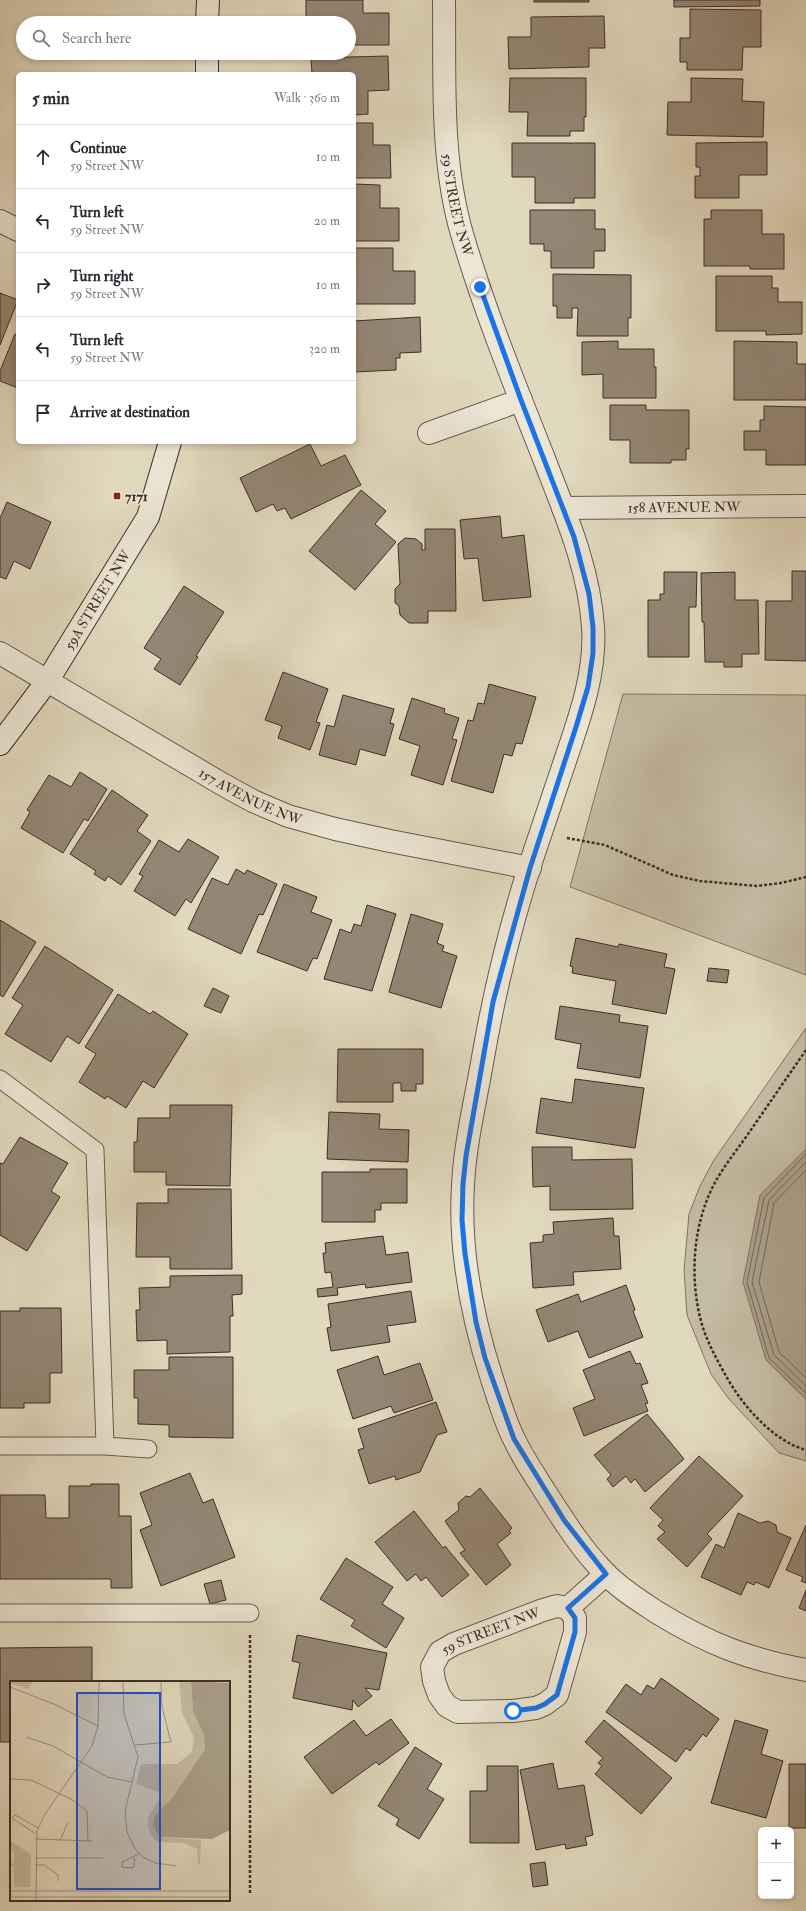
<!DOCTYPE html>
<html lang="en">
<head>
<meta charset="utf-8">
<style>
	:root { --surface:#fff; --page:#f2f2f3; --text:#2b2b33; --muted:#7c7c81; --line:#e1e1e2 }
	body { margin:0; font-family:"IM FELL Double Pica",serif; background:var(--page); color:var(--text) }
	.controls { position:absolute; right:12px; bottom:12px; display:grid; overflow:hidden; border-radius:6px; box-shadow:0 2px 6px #0003 }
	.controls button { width:36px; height:36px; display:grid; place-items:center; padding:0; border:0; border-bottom:1px solid var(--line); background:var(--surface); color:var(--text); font:20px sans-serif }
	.stop { position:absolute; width:12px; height:12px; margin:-9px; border:3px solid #1a73e8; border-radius:50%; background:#fff }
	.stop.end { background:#1a73e8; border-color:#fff; box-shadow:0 1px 4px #0008 }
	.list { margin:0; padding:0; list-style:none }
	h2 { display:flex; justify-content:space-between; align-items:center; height:52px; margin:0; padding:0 16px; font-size:17px }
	h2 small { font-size:13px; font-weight:400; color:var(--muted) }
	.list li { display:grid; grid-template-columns:26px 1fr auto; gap:12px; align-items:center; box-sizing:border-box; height:64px; padding:0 16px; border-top:1px solid var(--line) }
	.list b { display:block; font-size:15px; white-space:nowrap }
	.list p { margin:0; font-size:13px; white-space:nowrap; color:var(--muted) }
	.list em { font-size:13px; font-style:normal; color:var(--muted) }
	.icon { flex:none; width:22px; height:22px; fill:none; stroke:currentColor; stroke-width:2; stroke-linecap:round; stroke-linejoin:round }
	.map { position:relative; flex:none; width:806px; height:1911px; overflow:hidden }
	.search { position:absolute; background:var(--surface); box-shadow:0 2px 6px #0003; left:16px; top:16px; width:340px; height:44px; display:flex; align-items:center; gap:10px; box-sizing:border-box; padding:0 14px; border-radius:22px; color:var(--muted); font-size:15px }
	.panel { position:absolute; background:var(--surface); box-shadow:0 2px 6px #0003; left:16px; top:72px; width:340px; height:372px; border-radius:6px }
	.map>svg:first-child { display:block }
</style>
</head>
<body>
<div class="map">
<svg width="806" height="1911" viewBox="0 0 806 1911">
	<rect width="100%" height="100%" fill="#e1d9be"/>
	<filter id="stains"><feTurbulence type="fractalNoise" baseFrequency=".005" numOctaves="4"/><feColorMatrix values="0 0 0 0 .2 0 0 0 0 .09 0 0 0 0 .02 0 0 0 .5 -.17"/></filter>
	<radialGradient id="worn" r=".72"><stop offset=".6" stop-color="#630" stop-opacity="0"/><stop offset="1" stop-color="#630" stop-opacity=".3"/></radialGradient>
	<path fill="#c5bca4" stroke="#827465" d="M623,694L806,695V975L570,887Z
		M806,1028V1149L760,1195L766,1360L806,1399V1461L779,1453L728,1398L711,1374L687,1315L684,1270L689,1214L700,1186L714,1160Z"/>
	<path fill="#aa9f8a" stroke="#7f7162" d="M806,1149V1399L766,1360L743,1282L760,1195Z"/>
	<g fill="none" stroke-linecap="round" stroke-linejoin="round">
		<path stroke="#746658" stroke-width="1" d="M806,1154L764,1198L747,1282L769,1358L806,1393
			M806,1162L769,1200L752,1282L774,1355L806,1386
			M806,1170L774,1203L759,1282L779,1352L806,1378"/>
	</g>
	<path fill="#938675" stroke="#3f2d26" d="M306,0H363V13H389V45H349V23H306Z
		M534,0H589V2H534Z
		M674,0H760V6L674,7Z
		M690,9L761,10V47H743L742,70H687V62H680V38H690Z
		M604,16L605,48H589V67L509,69L508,37H531V17Z
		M388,56L389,90L368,91V114L354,115V74H312L311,58Z
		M510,78H586V117H584V131H570V136H527L528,112H509Z
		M691,78L743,79L742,101L764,102L763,137L667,135L668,102H691Z
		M354,123H373V145H390L391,178H354Z
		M767,142V175H739V198H695V176H700V167H696V143Z
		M512,143H595V198H574V203H535V177H512Z
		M354,184L380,185V208H399V241H354Z
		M530,210H595V229H605V251H594V268H551V251H544V244H530Z
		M711,210H762V234H784V269H750V266H704V219H711Z
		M354,248H393V271H415V304H354Z
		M553,274L631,275V318H628V336H577L578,308H572V318H557V306H553Z
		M716,276H772V288H778V302H802V334L766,335V331H716Z
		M0,293L18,300L0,345Z
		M420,317L421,352L400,353V358H396V370L354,372V321Z
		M15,334L18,335V388L0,381V371Z
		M618,341V349H654V367H656V398H603V374L582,375V342Z
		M734,341L797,342V364H806V400H734Z
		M610,405H646V410H689V449H686V460H671V463H630V440H610Z
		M764,406L806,407V465H766V450H744V431H760V420H764Z
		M310,444L321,466L345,455L361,485L291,519L285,508L277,511L273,504L256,512L240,478Z
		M361,490L386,511L375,524L396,542L355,590L309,551Z
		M7,502L51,522L30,569L14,561L6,579L0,577V518Z
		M500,516L502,538L524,535L531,597L483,601L478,558L464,559L460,520Z
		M425,529H455L456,611H428V623H409L400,615L399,606L395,603V589L400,584L398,544L405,538L416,539L422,544V550H425Z
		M792,571H806V661L765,660L766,601H792Z
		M664,572H697L696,607H689V657H648V600H660V594H664Z
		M735,572V600H758L759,654H742V667H724V662H705L704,622H702L701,573Z
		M184,586L224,612L196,656L198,657L180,685L154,669L161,659L144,648Z
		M283,672L328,689L316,722L320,723L310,750L278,738L282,726L265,720Z
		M489,684L536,697L522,744L516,743L512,756L504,754L493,793L451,781L468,720L473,721L478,703L484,704Z
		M343,695L394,709L390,723L394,724L385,756L360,749L356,765L319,755L327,725L334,727Z
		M412,698L445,709L444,713L459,718L452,739L457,740L443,785L411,775L420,746L399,739Z
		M80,772L107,789L88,821L84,819L63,853L21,828L30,812L27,810L49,775L71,787Z
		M112,790L148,815L137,831L151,841L121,885L108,876L105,881L94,874L96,871L70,854Z
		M188,839L219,857L191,903L186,899L175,916L134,891L143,876L139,874L159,840L179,852Z
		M236,869L245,874L247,870L277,884L263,915L259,914L241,954L188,929L212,878L228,885Z
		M284,884L317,897L311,912L332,920L317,959L313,958L307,971L257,952Z
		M367,905L396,914L372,991L324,979L340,929L351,933L354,924L361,926Z
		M411,914L443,924L437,943L444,946L442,951L457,956L441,1008L389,992Z
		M0,920L36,942L3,997L0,995Z
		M576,938L618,947L619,944L667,954L664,967L675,969L666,1014L612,1004L616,981L572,973L573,967L570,966Z
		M45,946L113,990L79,1044L67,1036L51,1062L5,1034L23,1005L12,998Z
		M709,968L729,970L727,983L707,981Z
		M213,988L229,996L221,1013L204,1006Z
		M118,994L150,1014L153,1011L188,1034L154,1088L143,1081L126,1108L107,1096L105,1099L79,1082L96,1054L85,1047Z
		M560,1006L620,1015L619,1022L648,1026L640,1078L577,1068L581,1044L555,1039Z
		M338,1049H423V1084H416V1091H401V1083H393V1102H337Z
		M575,1079L644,1088L635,1148L536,1133L541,1098L572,1103Z
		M170,1105H232L230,1186L166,1185V1172H134V1142H137L138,1118H170Z
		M329,1112L380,1114L379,1129L409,1130L408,1162L327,1159Z
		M20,1137L68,1163L51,1191L60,1197L27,1251L0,1235V1163L3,1164Z
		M532,1147H572V1160L632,1159L633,1209L550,1210V1186L533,1187Z
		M370,1169H407V1203H381V1210H375V1222H322V1172H370Z
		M168,1189H231L232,1269H170V1257H136L137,1203H168Z
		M613,1218L614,1236H619L621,1269L573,1272L574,1285L533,1288L530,1243L543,1242V1235L554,1234L553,1222Z
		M383,1236L386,1255L408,1252L412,1282L366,1288L365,1284L337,1288L338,1295L318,1297L317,1289L333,1287L331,1272L325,1273L323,1253H326L325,1243Z
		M242,1275V1294L232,1295L233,1316H230V1352L167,1354V1340L137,1341L136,1310H140L139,1288L170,1287V1276Z
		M626,1285L635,1310L633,1311L643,1337L589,1358L578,1331L548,1342L536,1310L578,1294L581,1302Z
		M411,1291L416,1322L387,1326L390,1342L331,1351L327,1328L331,1327L328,1304Z
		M20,1308H61L62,1373H50V1403H24V1408H0V1311H20Z
		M630,1351L636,1364L640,1363L648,1383L641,1385L648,1403L645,1404L648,1411L584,1436L573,1408L595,1399L583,1370Z
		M378,1356L384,1375L420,1363L433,1400L394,1413L391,1406L353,1419L337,1370Z
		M169,1357H233V1438L169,1437V1425L138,1424V1398H134V1370H169Z
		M436,1402L447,1432L437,1435L420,1472L396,1480L395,1476L369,1484L358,1450L364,1448L358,1429Z
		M647,1414L684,1459L645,1492L635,1479L631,1483L626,1476L613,1487L607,1479L611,1475L594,1455Z
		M699,1456L743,1496L707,1534L712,1539L687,1567L657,1539L665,1532L658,1526L663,1520L650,1508Z
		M190,1473L203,1503L213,1499L235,1557L161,1586L140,1530L152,1525L140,1493Z
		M91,1484H119V1516H131L132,1588H111V1579H0V1495H45L46,1518H69V1486H91Z
		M480,1488L512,1528L509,1531L511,1533L497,1544L511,1565L486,1585L460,1553L465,1550L445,1521L459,1510L458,1503L466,1496L470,1497Z
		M414,1511L443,1548L445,1546L469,1575L442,1597L426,1577L421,1581L416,1574L407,1581L375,1542Z
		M738,1513L760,1523L768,1521L776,1525L777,1532L791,1538L769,1588L756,1582L754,1585L747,1582L741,1595L701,1577L716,1544L724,1548Z
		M806,1525V1583L801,1581L803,1577L786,1570Z
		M346,1558L393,1587L382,1604L404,1618L386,1648L351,1626L355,1620L320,1599Z
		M221,1580L226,1600L210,1604L204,1584Z
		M806,1590V1611L799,1608Z
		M297,1635L387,1653L379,1690L365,1688L372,1696L358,1707L353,1700L352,1710L293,1698L300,1663L292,1661Z
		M92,1647V1682H11V1742H0V1648Z
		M661,1678L719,1719L706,1737L703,1734L690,1751L686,1748L676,1762L606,1712L626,1684L641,1695L647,1685L654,1689Z
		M391,1719L409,1743L379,1765L376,1762L332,1794L304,1757L354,1720L366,1736Z
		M604,1720L672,1778L641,1814L595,1774L602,1766L598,1763L603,1758L585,1742Z
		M735,1720L768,1730L761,1754L783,1761L766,1818L711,1803Z
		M415,1747L442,1764L427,1789L444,1799L419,1839L396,1825L399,1819L378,1806Z
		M553,1763L558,1789L584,1785L593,1835L585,1837L587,1845L566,1849L565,1844L536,1850L520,1770Z
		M789,1764H806V1828H789Z
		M487,1766H518L519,1843H470V1791H487Z
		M545,1862L548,1885L533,1887L530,1864Z"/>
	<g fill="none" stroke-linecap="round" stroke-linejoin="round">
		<g stroke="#68584c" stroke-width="19">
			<path id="lane" d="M0,1079L95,1150L105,1446
				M0,1446H105L148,1449
				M0,1613H250"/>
		</g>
		<g stroke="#68584c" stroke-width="24">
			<g id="street">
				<path id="s1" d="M444,0C445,78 440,158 462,234C484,309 514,383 543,456C564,511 589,566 593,627C596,671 581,714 567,755C556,788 545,821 534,853C511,922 494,993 482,1063C475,1103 465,1144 463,1185C459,1250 472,1317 492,1379C499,1400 505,1422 515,1441C523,1458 534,1474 544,1490C562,1518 581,1549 605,1573C620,1589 640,1601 658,1613C709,1644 747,1659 806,1670"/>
				<path d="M0,221L18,230"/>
				<path d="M429,433L521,400"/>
				<path id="s2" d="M563,508L806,506"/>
				<path id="s3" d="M0,653L222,784L253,801L288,816L335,829L390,841L530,868"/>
				<path id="s4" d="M568,1608L575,1618V1632L557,1695L545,1704L536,1708L513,1711L458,1712L447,1706L439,1695L434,1681L432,1667L440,1652L454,1644L543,1610L557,1606L568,1608L606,1574"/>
			</g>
		</g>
		<g stroke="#3f2d26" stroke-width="24">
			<g id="secondary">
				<path d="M207,23L208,0"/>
				<path d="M207,74V53"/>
				<path id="s5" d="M0,744L48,680L148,517L170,442"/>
			</g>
		</g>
		<path stroke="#3f2d26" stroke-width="2.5" stroke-dasharray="3 2" stroke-linecap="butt" d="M567,838L605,845L673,875L700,881L757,886L781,883L806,877
			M806,1050C786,1079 766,1108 746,1137C736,1151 725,1165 717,1179C693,1220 689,1276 701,1321C706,1340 716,1358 726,1376C742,1405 773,1441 806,1450
			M250,1893V1635"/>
		<use href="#lane" stroke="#ece6d5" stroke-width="17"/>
		<use href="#street" stroke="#ece6d5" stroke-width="22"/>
		<use href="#secondary" stroke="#ece6d5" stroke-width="22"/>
	</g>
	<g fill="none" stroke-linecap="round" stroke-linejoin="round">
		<path stroke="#1a73e8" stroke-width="5" d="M480,287L521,400L574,537L589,594L593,627V653L588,687L576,727L530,868L493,1002L466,1156L463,1184L462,1220L465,1254L476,1322L485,1358L514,1439L564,1520L606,1574L568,1608L575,1618V1632L557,1695L545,1704L536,1708L513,1711"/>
	</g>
	<rect fill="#8f2418" stroke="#ece6d5" stroke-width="1.5" x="113" y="492" width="8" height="8" rx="2"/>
	<g text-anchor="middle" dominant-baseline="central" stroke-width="3" stroke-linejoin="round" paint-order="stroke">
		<g font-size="14" fill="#3f2d26" stroke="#ece6d5">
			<text stroke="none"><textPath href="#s1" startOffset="206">59 STREET NW</textPath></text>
			<text stroke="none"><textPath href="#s2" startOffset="121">158 AVENUE NW</textPath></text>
			<text stroke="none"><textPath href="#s5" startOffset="174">59A STREET NW</textPath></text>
			<text stroke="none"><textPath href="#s3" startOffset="289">157 AVENUE NW</textPath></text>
			<text stroke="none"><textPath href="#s4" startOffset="322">59 STREET NW</textPath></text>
		</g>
		<g font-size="14" font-weight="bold" fill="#3f2d26" stroke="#ece6d5" text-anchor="start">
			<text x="125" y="496">7171</text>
		</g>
	</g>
	<g transform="translate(10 1681)">
		<rect width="220" height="220" fill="#e1d9be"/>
		<path d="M0,0H23L18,8L0,2ZM169,0H181L183,30L194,55L195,68L163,116L145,134L151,156L191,159L190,183H188L187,168L174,162L147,161L142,155L138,147V136L153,113L126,103L131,83H167L182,71L184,56L172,32ZM0,160L21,173L20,206H4V186L0,185V183L4,182V171L0,168Z" fill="#c5bca4"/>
		<path d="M181,0L220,2V149L202,158L151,156L146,151L143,143L145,134L163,116L195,68L194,55L183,30Z" fill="#aa9f8a"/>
		<path fill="none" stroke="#a09481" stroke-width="1" d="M113,0L114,33L128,76L115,130L117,151L125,168L134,177L146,182L166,185M0,6L46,24L88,45M16,56L43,65L97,96L122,101M125,64L161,61L152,26L151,0M0,98L21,99L61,118L77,130L78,160M26,153L2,137L5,134L9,136L28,147M25,158L82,160M50,160L58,141M25,177H93M125,177L123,187L112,186V181L129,173M25,184H34L48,194V200M0,210H220M0,216H220M26,220L27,150L35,133L82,65L88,45L89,0"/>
		<path fill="#1d4ed8" fill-opacity="0.15" stroke="#1d4ed8" stroke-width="2" d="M67,12H150V208H67Z"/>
		<rect width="220" height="220" fill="none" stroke="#3f2d26" stroke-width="2"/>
	</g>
	<rect width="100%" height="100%" filter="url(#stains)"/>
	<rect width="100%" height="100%" fill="url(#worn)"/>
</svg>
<div class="controls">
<button>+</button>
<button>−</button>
</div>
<div class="stop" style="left:513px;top:1711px"></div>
<div class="stop end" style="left:480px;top:287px"></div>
<div class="search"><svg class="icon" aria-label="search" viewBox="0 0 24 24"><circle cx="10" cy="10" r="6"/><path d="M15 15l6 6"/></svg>Search here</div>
<section class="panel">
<h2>5 min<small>Walk · 360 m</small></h2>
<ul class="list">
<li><svg class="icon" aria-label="ahead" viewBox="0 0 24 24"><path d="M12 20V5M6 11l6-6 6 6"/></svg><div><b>Continue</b><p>59 Street NW</p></div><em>10 m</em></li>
<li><svg class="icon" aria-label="left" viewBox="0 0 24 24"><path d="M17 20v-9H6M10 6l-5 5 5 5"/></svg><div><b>Turn left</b><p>59 Street NW</p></div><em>20 m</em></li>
<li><svg class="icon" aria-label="right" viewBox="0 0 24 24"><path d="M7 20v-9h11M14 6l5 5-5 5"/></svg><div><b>Turn right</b><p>59 Street NW</p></div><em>10 m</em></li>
<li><svg class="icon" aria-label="left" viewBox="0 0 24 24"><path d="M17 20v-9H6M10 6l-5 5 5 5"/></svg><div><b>Turn left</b><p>59 Street NW</p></div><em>320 m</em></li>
<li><svg class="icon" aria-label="arrive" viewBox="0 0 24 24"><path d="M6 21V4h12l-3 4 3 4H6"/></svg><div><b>Arrive at destination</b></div></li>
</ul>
</section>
</div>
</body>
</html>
